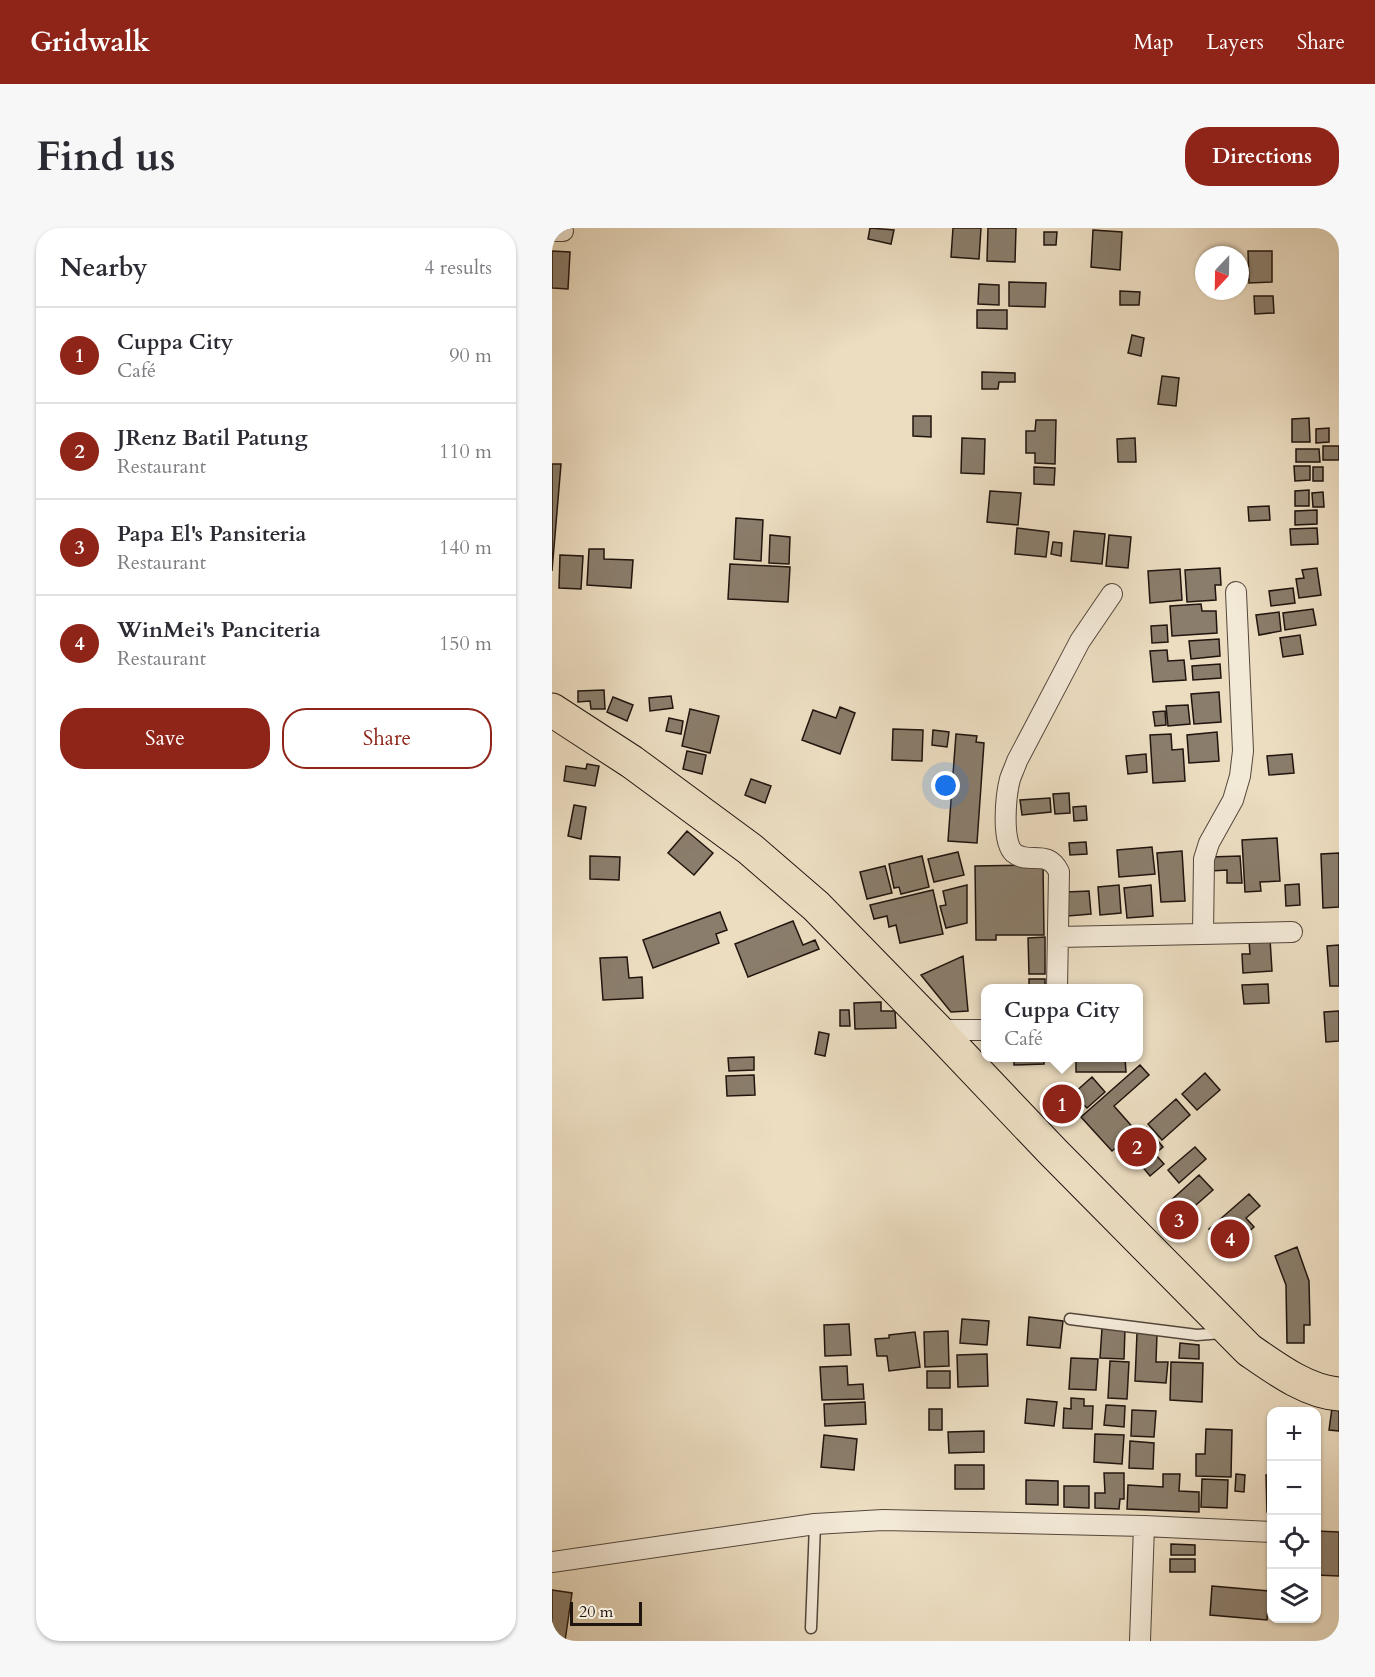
<!DOCTYPE html>
<html lang="en">
<head>
<meta charset="utf-8">
<style>
	:root { --surface:#fff; --page:#f7f7f7; --text:#2b2b33; --muted:#7c7c81; --line:#e1e1e2; --accent:#8f2418 }
	body { margin:0; font-family:Cardo,serif; background:var(--page); color:var(--text) }
	.controls { position:absolute; right:18px; bottom:18px; display:grid; overflow:hidden; border-radius:12px; box-shadow:0 2px 4px #0004 }
	.controls button { width:54px; height:54px; display:grid; place-items:center; padding:0; border:0; border-bottom:2px solid var(--line); background:var(--surface); color:var(--text); font:30px sans-serif }
	.compass { position:absolute; left:643px; top:18px; width:54px; height:54px; border-radius:50%; background:var(--surface); box-shadow:0 2px 4px #0004; rotate:202deg }
	.scale { position:absolute; left:18px; bottom:15px; width:72px; box-sizing:border-box; padding-left:6px; border:3px solid #20140e; border-top:0; font-size:16px; line-height:21px; white-space:nowrap; color:#20140e; -webkit-text-stroke:4px #f3e9d7; paint-order:stroke }
	.you { position:absolute; left:394px; top:558px; width:21px; height:21px; margin:-15px; border:4px solid #fff; border-radius:50%; background:#1a73e8; box-shadow:0 0 0 9px #1a73e833 }
	.badge { display:grid; place-items:center; width:39px; height:39px; border-radius:50%; background:var(--accent); color:#fff; font-size:20px; font-weight:700 }
	.pin { position:absolute; translate:-50% -50%; border:3px solid #fff; box-shadow:0 2px 6px #0006 }
	.popup { position:absolute; left:429px; top:756px; width:162px; height:78px; box-sizing:border-box; display:grid; place-content:center; border-radius:12px; background:var(--surface); filter:drop-shadow(0 2px 4px #0005); font-size:20px; white-space:nowrap; color:var(--muted) }
	.popup b { font-size:22px; color:var(--text) }
	.popup::after { content:''; position:absolute; left:50%; top:100%; margin-left:-12px; border:12px solid transparent; border-top-color:var(--surface) }
	.list { margin:0; padding:0; list-style:none }
	h2 { display:flex; justify-content:space-between; align-items:center; height:78px; margin:0; padding:0 24px; font-size:26px }
	h2 small { font-size:20px; font-weight:400; color:var(--muted) }
	.list li { display:grid; grid-template-columns:39px 1fr auto; gap:18px; align-items:center; box-sizing:border-box; height:96px; padding:0 24px; border-top:2px solid var(--line) }
	.list b { display:block; font-size:22px; white-space:nowrap }
	.list p { margin:0; font-size:20px; white-space:nowrap; color:var(--muted) }
	.list em { font-size:20px; font-style:normal; color:var(--muted) }
	.actions { display:flex; gap:12px; padding:18px 24px }
	.actions a { flex:1; padding:14px 0; border:2px solid var(--accent); border-radius:24px; text-align:center; font-size:21px; color:var(--accent) }
	.actions .main { background:var(--accent); color:#fff }
	.icon { flex:none; width:33px; height:33px; fill:none; stroke:currentColor; stroke-width:2; stroke-linecap:round; stroke-linejoin:round }
	.map { position:relative; flex:none; width:787px; height:1413px; overflow:hidden; border-radius:24px }
	header { display:flex; align-items:center; gap:36px; box-sizing:border-box; height:84px; padding:0 30px; background:var(--accent); color:#fff }
	header strong { font-size:28px }
	nav { display:flex; gap:33px; margin-inline-start:auto; font-size:21px }
	.intro { display:flex; align-items:center; justify-content:space-between; box-sizing:border-box; height:144px; padding:0 36px }
	h1 { margin:0; font-size:42px }
	.button { padding:15px 27px; border-radius:24px; background:var(--accent); color:#fff; font-size:21px; font-weight:700 }
	main { display:flex; gap:36px; padding:0 36px }
	aside { flex:1; background:var(--surface); border-radius:24px; box-shadow:0 2px 4px #0004 }
	.map>svg:first-child { display:block }
</style>
</head>
<body>
<header>
<strong>Gridwalk</strong>
<nav><a>Map</a><a>Layers</a><a>Share</a></nav>
</header>
<div class="intro"><h1>Find us</h1><a class="button">Directions</a></div>
<main>
<aside>
<h2>Nearby<small>4 results</small></h2>
<ul class="list">
<li><span class="badge">1</span><div><b>Cuppa City</b><p>Café</p></div><em>90 m</em></li>
<li><span class="badge">2</span><div><b>JRenz Batil Patung</b><p>Restaurant</p></div><em>110 m</em></li>
<li><span class="badge">3</span><div><b>Papa El's Pansiteria</b><p>Restaurant</p></div><em>140 m</em></li>
<li><span class="badge">4</span><div><b>WinMei's Panciteria</b><p>Restaurant</p></div><em>150 m</em></li>
</ul>
<div class="actions"><a class="main">Save</a><a>Share</a></div>
</aside>
<div class="map">
<svg width="787" height="1413" viewBox="0 0 787 1413">
	<rect width="100%" height="100%" fill="#ecddc1"/>
	<filter id="stains"><feTurbulence type="fractalNoise" baseFrequency=".00333" numOctaves="4"/><feColorMatrix values="0 0 0 0 .2 0 0 0 0 .09 0 0 0 0 .02 0 0 0 .5 -.17"/></filter>
	<radialGradient id="worn" r=".72"><stop offset=".6" stop-color="#630" stop-opacity="0"/><stop offset="1" stop-color="#630" stop-opacity=".3"/></radialGradient>
	<path fill="#8a7d6b" stroke="#20140e" stroke-width="1.5" d="M318,0L342,2L339,16L316,11Z
		M401,0H429L427,31L399,29Z
		M436,0H464L463,34L435,33Z
		M541,2L570,4L568,42L539,39Z
		M492,4H505L504,17H492Z
		M0,23L18,24L16,61L0,60Z
		M696,23H720V54L697,55Z
		M457,54L494,55L493,79L457,78Z
		M427,56L447,57V77L426,76Z
		M568,63L588,64L587,77H568Z
		M702,68H721L722,85L703,86Z
		M425,82H455V101L425,100Z
		M580,107L592,110L589,128L576,125Z
		M430,144L463,145V154H447L446,161H430Z
		M610,148L627,150L624,178L606,176Z
		M361,188H379V209L361,208Z
		M757,190L758,214H740V191Z
		M484,192H504L503,236L483,235V225H474V203H483Z
		M777,200V214L764,215V201Z
		M410,210L433,211L432,246L409,245Z
		M583,210L584,234H566L565,211Z
		M771,218H787V232H771Z
		M744,221H767L768,234H744Z
		M0,236H9L0,343Z
		M742,238H758V252L743,253Z
		M482,239L503,240L502,257L482,256Z
		M761,239H771V253H761Z
		M757,262V278H743V263Z
		M438,263L469,265L466,297L435,294Z
		M771,264L772,279H761L760,265Z
		M717,278L718,292L697,293L696,279Z
		M765,282V296L743,297V283Z
		M184,290L211,292L209,333L182,331Z
		M465,300L497,304L494,329L463,326Z
		M765,300L766,316L739,317L738,301Z
		M522,303L553,306L550,336L519,333Z
		M218,307L238,309L237,336L217,335Z
		M557,307L579,309L576,340L554,338Z
		M501,314L510,315L509,328L499,326Z
		M37,321H52V331L81,332L79,360L35,357Z
		M8,327L31,328L29,361L7,360Z
		M178,336L238,339L236,374L176,371Z
		M668,340L669,357H663L664,372L635,374L633,342Z
		M765,340L769,367L747,370L744,351L752,350L750,342Z
		M628,341L630,372L598,375L596,343Z
		M741,360L743,375L719,378L717,363Z
		M649,376L650,383H664L665,405L620,408L618,378Z
		M761,381L764,397L733,402L731,385Z
		M727,384L729,403L707,407L704,387Z
		M615,397L616,414L600,415L599,398Z
		M748,407L751,426L731,429L728,410Z
		M667,411L668,428L639,431L637,413Z
		M615,422L616,433L632,432L634,452L601,454L598,423Z
		M668,436L669,450L641,452L640,438Z
		M52,462L53,481H39L38,473L26,474V463Z
		M667,464L669,494L642,496L639,466Z
		M119,468L121,480L98,483L97,470Z
		M61,469L81,477L75,493L55,484Z
		M636,477L638,496L616,498L614,478Z
		M288,479L303,485L288,526L250,512L261,482L284,490Z
		M138,481L167,488L158,525L130,518Z
		M613,483L614,497L603,498L601,484Z
		M117,490L131,493L129,506L114,503Z
		M341,501L371,502L370,533L340,532Z
		M381,502L397,504L395,519L380,517Z
		M665,504L667,533L637,535L635,507Z
		M404,506L425,508L424,514L432,515L425,615L396,613Z
		M619,506L620,522L631,521L633,553L601,555L598,507Z
		M135,523L154,527L150,546L131,541Z
		M594,526L595,544L576,546L574,528Z
		M740,526L742,545L717,547L715,528Z
		M35,536L47,538L43,558L12,553L14,538L34,541Z
		M199,551L219,558L213,575L193,567Z
		M517,565L518,585L503,586L501,566Z
		M498,570L499,584L470,587L468,572Z
		M22,577L34,579L29,611L16,608Z
		M534,578L535,592L522,593L521,579Z
		M135,603L161,625L142,647L116,625Z
		M725,610L728,653L708,654L709,663L693,664L690,612Z
		M534,614L535,626L518,627L517,615Z
		M600,619L603,646L567,649L565,622Z
		M630,623L633,673L609,674L605,625Z
		M406,624L412,647L382,654L376,631Z
		M787,625V679L771,680L769,626Z
		M38,628L68,629L67,652L38,651Z
		M370,628L377,659L349,666L347,659L342,660L337,636Z
		M688,628L690,655H675V642L659,643L658,629Z
		M491,637L492,707H444V712H424L423,638Z
		M333,638L340,665L315,671L308,644Z
		M747,656L748,677L734,678L733,657Z
		M415,657V695L394,700L388,678L394,677L391,663Z
		M567,657L569,685L548,687L546,659Z
		M599,657L601,688L575,690L572,660Z
		M381,662L391,706L348,715L344,697L337,699L335,688L322,691L318,677Z
		M537,663L539,686L516,688L514,664Z
		M168,684L175,702L164,706L167,715L101,740L91,712Z
		M241,693L251,717L263,712L267,721L196,749L183,716Z
		M493,709V746H477L476,710Z
		M718,711L720,743L691,745L690,726H698L697,712Z
		M787,717V758H778L775,718Z
		M411,728L416,783L399,784L369,747Z
		M75,729L77,750L90,749L91,770L51,772L48,730Z
		M477,751H493V760H477Z
		M716,756L717,775L692,776L690,757Z
		M329,774V783H343L344,800L303,801L302,775Z
		M288,782H297L298,798H288Z
		M787,783V813L774,814L772,784Z
		M267,804L277,806L273,828L263,826Z
		M202,829V842L177,843L176,830Z
		M462,830H492V836L462,837Z
		M524,830H573L574,844H524Z
		M588,837L597,847L562,878L584,903L560,923L529,889Z
		M653,845L668,862L645,882L630,866Z
		M202,847L203,867L175,868L174,848Z
		M540,849L553,864L535,880L521,866Z
		M624,871L638,887L610,912L596,896Z
		M594,899L611,919L603,926L612,936L598,948L585,932L582,935L569,921Z
		M643,919L654,931L627,955L616,942Z
		M647,947L661,962L636,984L647,995L631,1009L607,983Z
		M697,966L708,978L694,990L702,999L676,1022L657,1001Z
		M745,1019L757,1053L758,1097H752V1115H735L734,1057L723,1028Z
		M477,1089L511,1093L508,1120L475,1117Z
		M410,1091L437,1093L435,1117L408,1115Z
		M297,1096L299,1127L273,1128L272,1097Z
		M550,1100L573,1101L572,1131L548,1130Z
		M396,1103L397,1138L373,1139L372,1104Z
		M363,1104L368,1139L337,1143L335,1128H325L323,1111L337,1110V1107Z
		M585,1105L605,1106L604,1134H616L614,1155L583,1153Z
		M628,1115L647,1117V1131L627,1130Z
		M435,1126L436,1158L406,1159L405,1127Z
		M519,1130L546,1131L544,1162L517,1161Z
		M558,1133L577,1134L575,1171L556,1170Z
		M619,1134L651,1135L650,1174L618,1172Z
		M295,1138L296,1157L311,1156L312,1171L270,1172L268,1139Z
		M375,1143H398V1160H375Z
		M519,1170L532,1171V1178H541L540,1201L511,1200L512,1180L519,1181Z
		M475,1171L505,1174L502,1198L473,1195Z
		M313,1174L314,1196L273,1198L272,1176Z
		M554,1177L573,1178L572,1199L552,1197Z
		M780,1180L787,1181V1203L777,1202Z
		M377,1181H390V1202H377Z
		M580,1182L604,1183L602,1209L579,1208Z
		M654,1201L680,1202L679,1249L644,1248V1226H653Z
		M432,1203V1224L397,1225L396,1204Z
		M543,1206L572,1207L570,1236L542,1234Z
		M272,1207L305,1211L302,1242L269,1239Z
		M578,1213L602,1215L601,1241L577,1240Z
		M403,1237H432V1261H403Z
		M552,1245H572V1271H568L567,1281L543,1280V1265H553Z
		M611,1246H628L627,1263L647,1264V1284L575,1281L576,1257L611,1259Z
		M684,1246L693,1247L692,1264L683,1263Z
		M714,1247H720V1284H715Z
		M650,1251L676,1252L675,1280L649,1279Z
		M474,1252L506,1253V1277L474,1276Z
		M512,1258H537V1280L512,1279Z
		M764,1303L787,1304V1348L764,1347Z
		M619,1316L643,1317V1327H619Z
		M618,1331H643V1344H618Z
		M660,1358L717,1363L715,1392L658,1387Z
		M0,1362L20,1365L13,1413H0Z"/>
	<g fill="none" stroke-linecap="round" stroke-linejoin="round">
		<g stroke="#53463b" stroke-width="13">
			<path id="lane" d="M518,1091L645,1107L670,1105
				M259,1400L263,1296"/>
		</g>
		<g stroke="#53463b" stroke-width="22">
			<path id="street" d="M0,3H11
				M651,706L652,631L657,615L681,572L688,548L691,523L684,364
				M507,709L740,704
				M505,760L507,644C496,620 477,637 462,625C449,614 454,566 458,551C460,545 463,539 465,533L528,413L560,366
				M385,802H434
				M0,1334L263,1296L331,1292L592,1298L720,1304
				M588,1413L592,1298"/>
		</g>
		<g stroke="#20140e" stroke-width="35">
			<path id="highway" d="M0,482L80,534L198,621L264,678L385,802L501,924L697,1122C723,1140 755,1164 787,1166"/>
		</g>
		<use href="#lane" stroke="#f3e9d7" stroke-width="10"/>
		<use href="#street" stroke="#f3e9d7" stroke-width="20"/>
		<use href="#highway" stroke="#ecddc1" stroke-width="33"/>
	</g>
	<rect width="100%" height="100%" filter="url(#stains)"/>
	<rect width="100%" height="100%" fill="url(#worn)"/>
</svg>
<div class="controls">
<button>+</button>
<button>−</button>
<button><svg class="icon" aria-label="locate" viewBox="0 0 24 24"><circle cx="12" cy="12" r="6"/><path d="M12 2v4M12 18v4M2 12h4M18 12h4"/></svg></button>
<button><svg class="icon" aria-label="layers" viewBox="0 0 24 24"><path d="M12 4l9 5-9 5-9-5zM3 14l9 5 9-5"/></svg></button>
</div>
<svg class="compass" viewBox="-18 -18 36 36"><path d="M0-13l5 13h-10z" fill="#e53935"/><path d="M0 13l5-13h-10z" fill="#7c7c81"/></svg>
<div class="scale">20 m</div>
<div class="you"></div>
<div class="pin badge" style="left:510px;top:876px">1</div>
<div class="popup"><b>Cuppa City</b>Café</div>
<div class="pin badge" style="left:585px;top:919px">2</div>
<div class="pin badge" style="left:627px;top:992px">3</div>
<div class="pin badge" style="left:678px;top:1011px">4</div>
</div>
</main>
</body>
</html>
